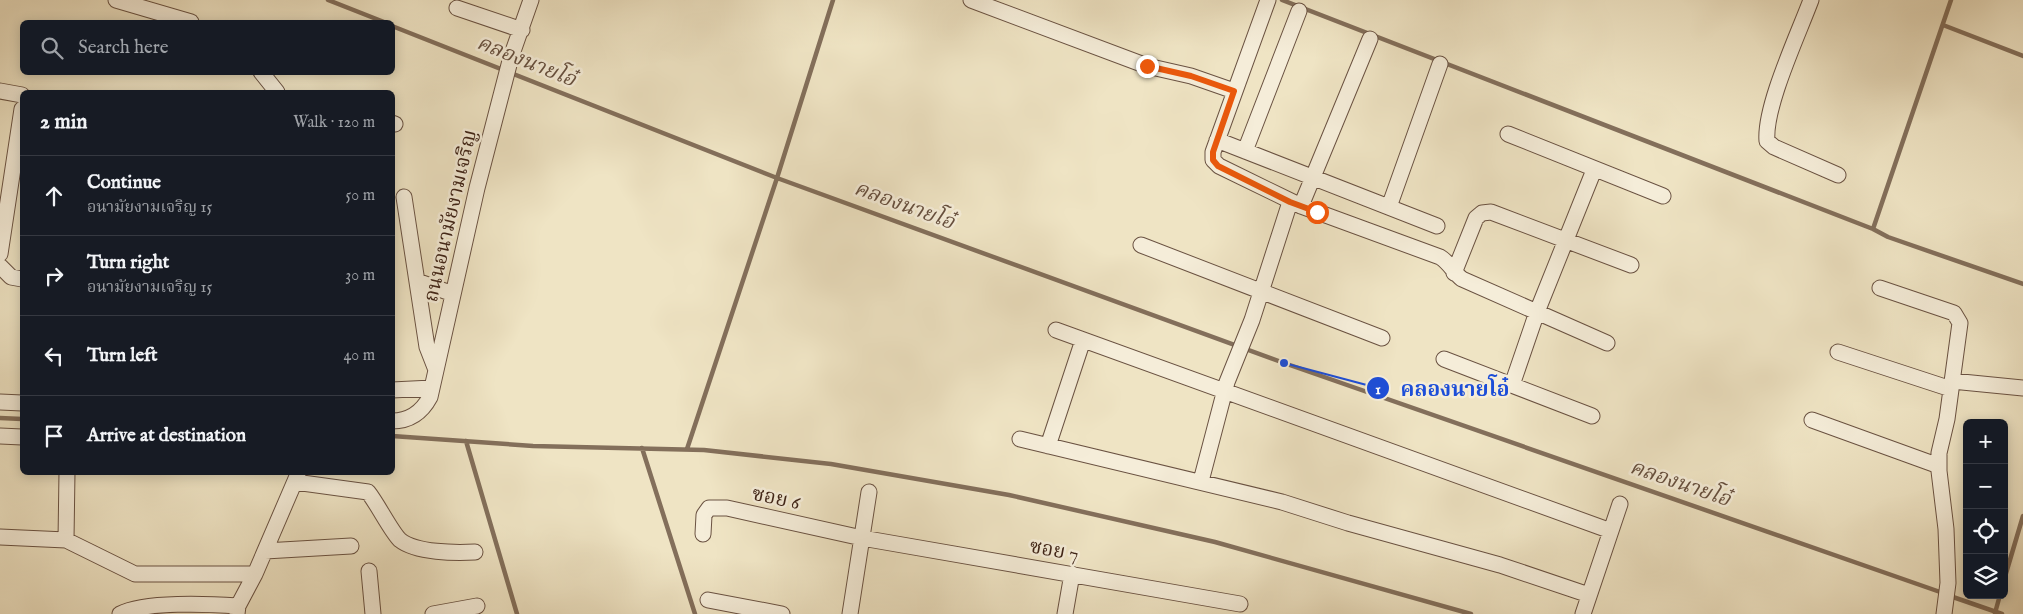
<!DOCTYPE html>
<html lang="en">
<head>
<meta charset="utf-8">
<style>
	:root { --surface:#171b24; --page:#20242c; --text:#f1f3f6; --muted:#9ea1a6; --line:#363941 }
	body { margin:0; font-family:"IM FELL English","Noto Serif Thai",serif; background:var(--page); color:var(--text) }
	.controls { position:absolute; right:15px; bottom:15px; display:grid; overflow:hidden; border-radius:8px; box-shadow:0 2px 12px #0003 }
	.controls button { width:45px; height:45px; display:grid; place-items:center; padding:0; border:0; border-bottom:1px solid var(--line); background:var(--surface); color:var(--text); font:25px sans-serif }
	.stop { position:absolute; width:15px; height:15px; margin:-11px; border:4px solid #ea580c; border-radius:50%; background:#fff }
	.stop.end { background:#ea580c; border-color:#fff; box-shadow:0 1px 5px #0008 }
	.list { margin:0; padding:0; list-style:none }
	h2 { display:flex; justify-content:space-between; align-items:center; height:65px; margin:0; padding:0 20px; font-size:21px }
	h2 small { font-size:16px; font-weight:400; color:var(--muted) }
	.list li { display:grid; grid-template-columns:32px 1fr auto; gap:15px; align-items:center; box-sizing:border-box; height:80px; padding:0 20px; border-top:1px solid var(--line) }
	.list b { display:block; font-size:19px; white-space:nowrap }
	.list p { margin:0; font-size:16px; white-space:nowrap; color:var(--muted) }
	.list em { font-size:16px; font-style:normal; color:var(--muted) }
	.icon { flex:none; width:28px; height:28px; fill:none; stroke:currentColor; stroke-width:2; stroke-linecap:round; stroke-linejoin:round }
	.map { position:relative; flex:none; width:2023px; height:614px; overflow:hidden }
	.search { position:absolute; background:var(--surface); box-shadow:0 2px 12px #0003; left:20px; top:20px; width:375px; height:55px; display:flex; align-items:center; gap:12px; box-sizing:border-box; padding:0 18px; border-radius:8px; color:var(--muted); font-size:19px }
	.panel { position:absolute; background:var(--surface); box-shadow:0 2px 12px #0003; left:20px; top:90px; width:375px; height:385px; border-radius:8px }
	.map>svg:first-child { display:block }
</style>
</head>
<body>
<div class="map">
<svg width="2023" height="614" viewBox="0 0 2023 614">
	<rect width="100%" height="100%" fill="#efe4c4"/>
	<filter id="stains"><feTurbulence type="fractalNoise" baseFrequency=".004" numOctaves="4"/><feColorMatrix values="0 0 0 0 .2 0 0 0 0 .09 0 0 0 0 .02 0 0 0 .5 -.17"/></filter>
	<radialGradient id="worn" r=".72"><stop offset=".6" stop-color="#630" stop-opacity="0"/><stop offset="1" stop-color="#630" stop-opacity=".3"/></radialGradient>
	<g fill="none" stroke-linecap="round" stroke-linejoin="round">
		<path stroke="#836f5b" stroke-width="4.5" d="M328,0L384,22
			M1282,0L1873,229
			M1951,0L1873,229L1888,237L2023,284
			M1943,25L2023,56
			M392,26L777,178L1284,363L1943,593
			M0,418L22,419
			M392,436L533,446L704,450L831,464L1009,495L1215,542L1471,614
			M466,441L517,614
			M642,448L695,614
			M687,449L777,178L833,0
			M2004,580L2023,516
			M1950,596L2002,614
			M1995,613L2000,595"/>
		<g stroke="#6a5242" stroke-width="17">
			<path id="minor" d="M116,0L191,22
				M971,0L1147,66L1191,76L1234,91
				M1268,0L1213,152V160L1219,166L1301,206L1440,257C1450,263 1453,272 1462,279L1607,343
				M1811,0C1798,35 1764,107 1767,141L1774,147L1838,175
				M457,8L522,30
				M261,72L277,92
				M0,91L22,95
				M392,123L395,124
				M1508,134L1663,196
				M1217,140L1437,226
				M1245,151L1299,11
				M404,197L427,347L436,370
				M1301,206L1370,39
				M1389,207L1440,64
				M1141,245L1382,338
				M0,254L22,109
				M0,266L11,277L22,279
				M1454,273L1476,218L1482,213L1491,212L1631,265
				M417,281L453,294
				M1880,288L1954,313L1960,323L1947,419L1939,453V471L1946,529L1948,583L1944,614
				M1056,330L1611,531
				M1838,352L1951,389
				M1444,359L1592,416
				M1952,381L2023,388
				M1512,385L1537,312L1594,170
				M392,390L432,388
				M0,402L22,403
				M1812,420L1939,466
				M392,421C410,421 422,412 430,397L477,188L511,57L531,0
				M0,436L22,437
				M1020,439L1282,502L1348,523L1500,565L1589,595
				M1048,446L1083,340
				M1201,481L1227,382L1252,320L1290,202
				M295,482L368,492C377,503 392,533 400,540C416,553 456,553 475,552
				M703,534L704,515L709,508H727L862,538L1240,604
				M0,537L66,540L135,574H255
				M66,540L67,472
				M265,551L351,546
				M369,571L373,614
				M708,600L782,614
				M120,614C144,601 210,604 238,606
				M237,614L238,606L255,574L298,474
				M433,614L477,606
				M850,614L869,492
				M1065,614L1072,574
				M1583,614L1620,504"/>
		</g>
		<use href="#minor" stroke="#f5edd9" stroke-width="15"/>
	</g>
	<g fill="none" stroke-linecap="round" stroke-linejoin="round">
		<path stroke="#ea580c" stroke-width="6" d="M1147,66L1191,76L1234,91L1213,152V160L1218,166L1290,202L1317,212"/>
	</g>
	<g text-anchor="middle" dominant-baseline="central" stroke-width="5" stroke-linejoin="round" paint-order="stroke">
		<g font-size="20" fill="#3d2216" stroke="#f5edd9">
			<text transform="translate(451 216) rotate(-77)">ถนนอนามัยงามเจริญ</text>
			<text transform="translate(776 499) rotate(12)">ซอย 6</text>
			<text transform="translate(1054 551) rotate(10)">ซอย 7</text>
		</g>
		<g font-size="21" font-style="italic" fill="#664f3e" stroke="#f5edd9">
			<text transform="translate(526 62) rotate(22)">คลองนายโอ๋</text>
			<text transform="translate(904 206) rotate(20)">คลองนายโอ๋</text>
			<text transform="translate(1680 484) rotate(19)">คลองนายโอ๋</text>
		</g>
	</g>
	<path fill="none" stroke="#1d4ed8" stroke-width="2" d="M1284 363L1378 388"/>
	<g fill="#1d4ed8" stroke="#f5edd9" stroke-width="2">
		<circle cx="1284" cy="363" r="5"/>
		<circle cx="1378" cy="388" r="12"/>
	</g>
	<g font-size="15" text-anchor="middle" font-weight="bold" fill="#fff">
		<text x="1378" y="394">1</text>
	</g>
	<g font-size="21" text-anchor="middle" font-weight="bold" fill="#1d4ed8" stroke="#f5edd9" stroke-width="5" stroke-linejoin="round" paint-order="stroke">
		<text x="1455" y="396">คลองนายโอ๋</text>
	</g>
	<rect width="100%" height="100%" filter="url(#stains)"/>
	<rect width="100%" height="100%" fill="url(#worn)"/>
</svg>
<div class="controls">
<button>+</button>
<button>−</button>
<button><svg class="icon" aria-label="locate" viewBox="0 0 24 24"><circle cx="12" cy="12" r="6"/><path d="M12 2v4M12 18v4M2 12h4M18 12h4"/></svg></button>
<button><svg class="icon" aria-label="layers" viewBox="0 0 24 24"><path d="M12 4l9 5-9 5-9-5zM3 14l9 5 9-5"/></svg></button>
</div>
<div class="stop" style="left:1317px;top:212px"></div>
<div class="stop end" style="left:1147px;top:66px"></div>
<div class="search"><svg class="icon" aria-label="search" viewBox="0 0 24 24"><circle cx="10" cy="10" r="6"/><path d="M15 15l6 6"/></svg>Search here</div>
<section class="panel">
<h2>2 min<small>Walk · 120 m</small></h2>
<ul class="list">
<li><svg class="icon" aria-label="ahead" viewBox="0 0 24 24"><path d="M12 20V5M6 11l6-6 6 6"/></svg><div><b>Continue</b><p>อนามัยงามเจริญ 15</p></div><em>50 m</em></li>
<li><svg class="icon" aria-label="right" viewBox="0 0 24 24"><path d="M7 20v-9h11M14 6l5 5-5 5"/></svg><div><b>Turn right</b><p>อนามัยงามเจริญ 15</p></div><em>30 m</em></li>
<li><svg class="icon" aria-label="left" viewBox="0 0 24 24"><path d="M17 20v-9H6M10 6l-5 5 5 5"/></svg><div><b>Turn left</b></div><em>40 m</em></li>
<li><svg class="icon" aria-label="arrive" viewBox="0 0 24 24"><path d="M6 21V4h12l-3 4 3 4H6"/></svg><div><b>Arrive at destination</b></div></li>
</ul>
</section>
</div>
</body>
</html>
